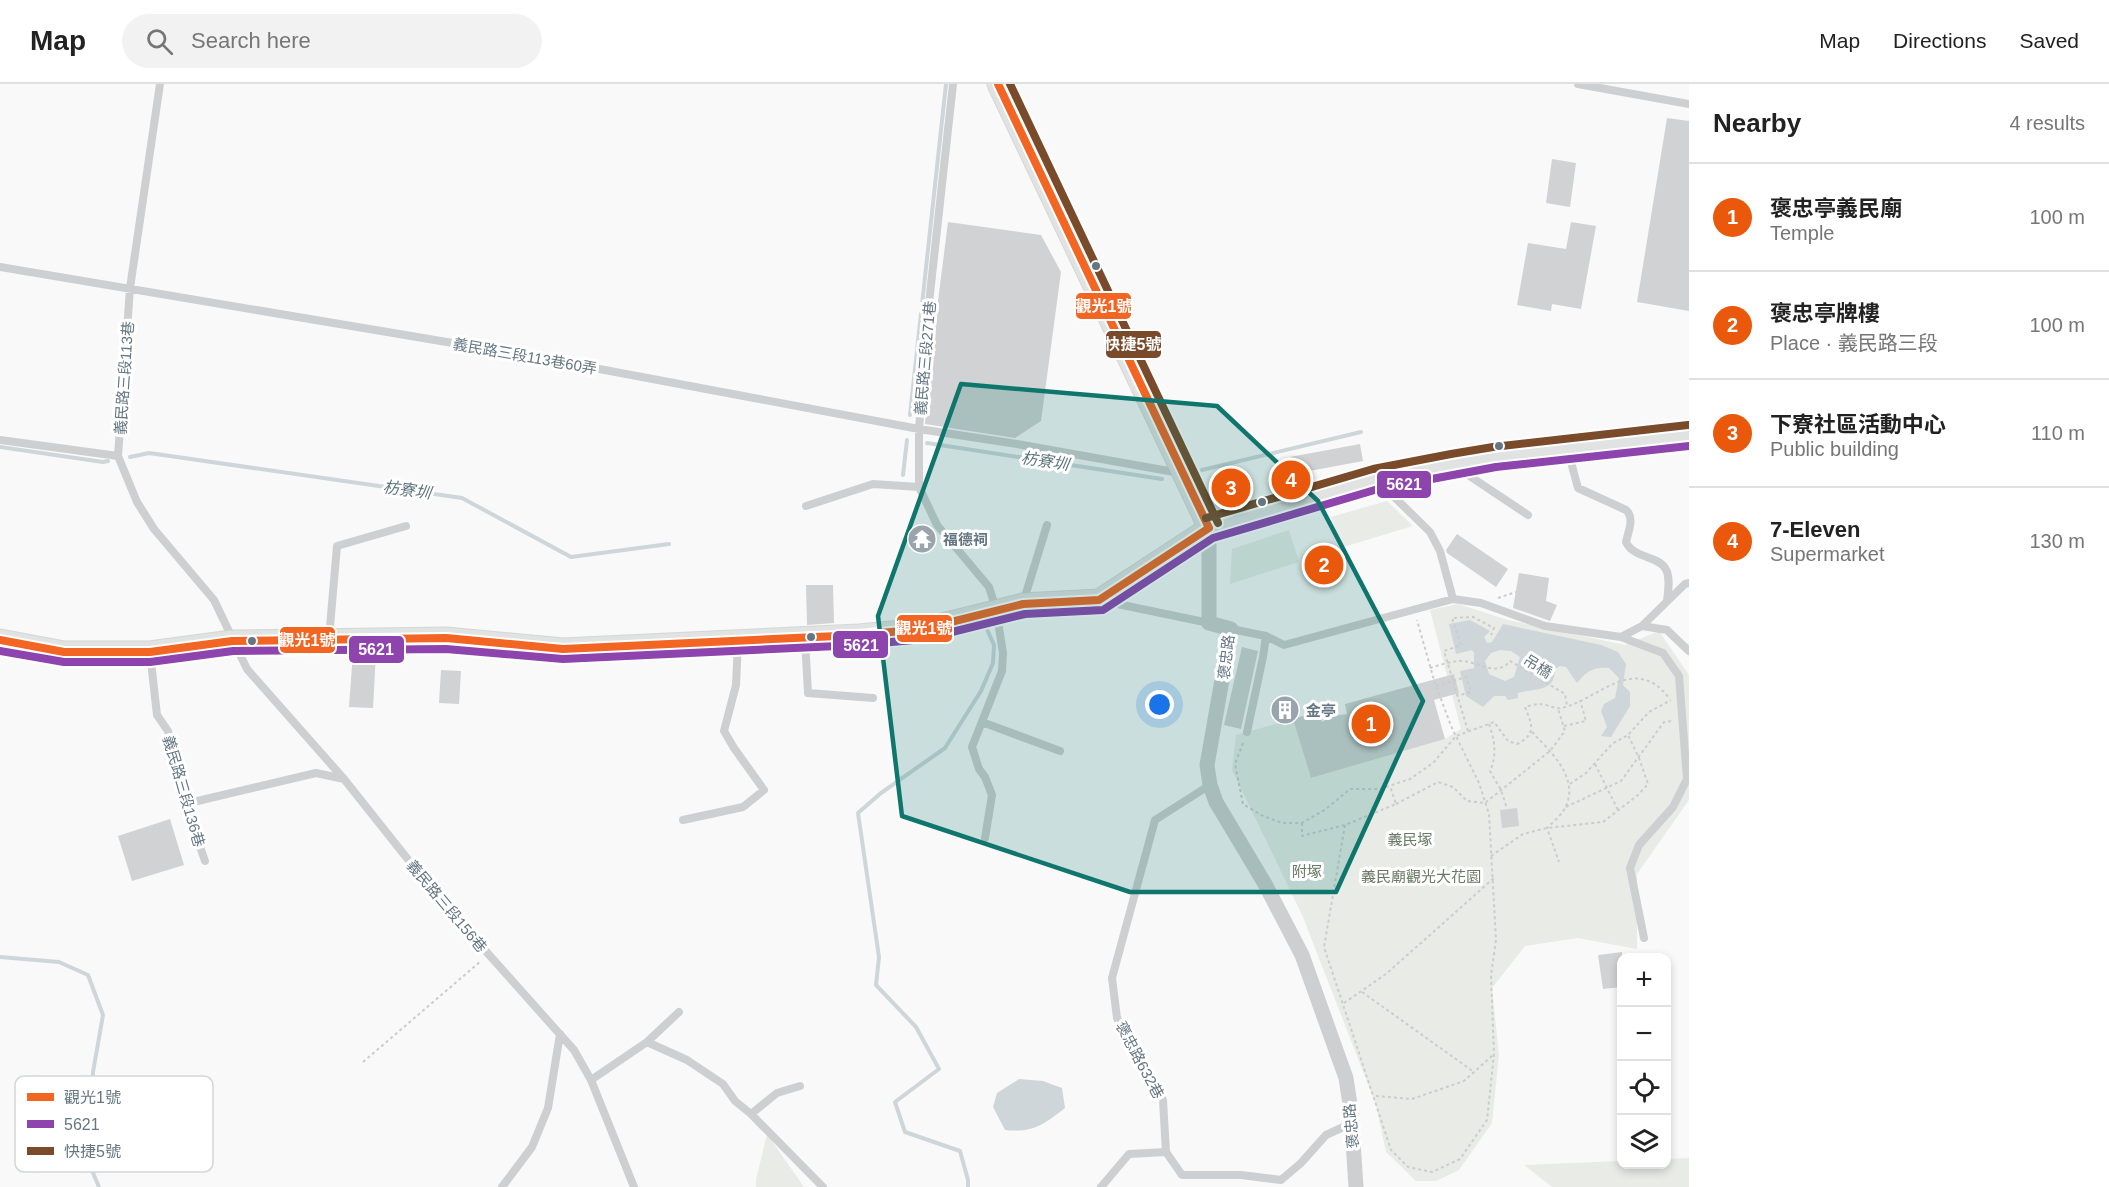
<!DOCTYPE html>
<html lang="en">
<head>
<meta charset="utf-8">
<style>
	:root { --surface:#fff; --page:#f2f2f2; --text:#222; --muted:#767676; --line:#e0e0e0; --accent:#ea580c }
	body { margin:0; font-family:Arial,"Noto Sans TC",sans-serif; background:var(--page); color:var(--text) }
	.controls { position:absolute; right:18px; bottom:18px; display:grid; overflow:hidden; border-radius:12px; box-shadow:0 3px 9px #0003 }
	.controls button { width:54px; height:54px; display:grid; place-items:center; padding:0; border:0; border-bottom:2px solid var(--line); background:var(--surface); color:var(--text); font:30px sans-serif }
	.you { position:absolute; left:1160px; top:621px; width:21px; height:21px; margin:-15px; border:4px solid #fff; border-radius:50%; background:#1a73e8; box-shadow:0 0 0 9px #1a73e833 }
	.badge { display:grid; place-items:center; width:39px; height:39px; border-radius:50%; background:var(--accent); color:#fff; font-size:20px; font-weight:700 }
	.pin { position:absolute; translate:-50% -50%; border:3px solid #fff; box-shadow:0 2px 6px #0006 }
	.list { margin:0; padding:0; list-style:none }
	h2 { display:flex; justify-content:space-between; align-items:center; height:78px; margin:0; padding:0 24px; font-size:26px }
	h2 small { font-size:20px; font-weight:400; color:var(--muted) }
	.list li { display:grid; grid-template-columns:39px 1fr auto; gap:18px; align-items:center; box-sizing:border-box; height:108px; padding:0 24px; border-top:2px solid var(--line) }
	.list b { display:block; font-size:22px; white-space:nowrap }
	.list p { margin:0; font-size:20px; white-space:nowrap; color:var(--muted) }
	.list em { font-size:20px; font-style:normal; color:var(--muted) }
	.icon { flex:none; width:33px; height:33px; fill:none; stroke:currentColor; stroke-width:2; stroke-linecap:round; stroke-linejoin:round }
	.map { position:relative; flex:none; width:1689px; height:1103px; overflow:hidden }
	header { display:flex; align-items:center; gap:36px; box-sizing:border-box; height:84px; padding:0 30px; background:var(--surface); border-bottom:2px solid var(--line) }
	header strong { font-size:28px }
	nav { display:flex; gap:33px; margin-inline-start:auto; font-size:21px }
	.search { width:420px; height:54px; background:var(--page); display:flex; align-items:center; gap:15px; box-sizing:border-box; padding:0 21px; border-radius:33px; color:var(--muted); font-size:22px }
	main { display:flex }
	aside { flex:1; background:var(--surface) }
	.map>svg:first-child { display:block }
</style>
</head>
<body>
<header>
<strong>Map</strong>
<div class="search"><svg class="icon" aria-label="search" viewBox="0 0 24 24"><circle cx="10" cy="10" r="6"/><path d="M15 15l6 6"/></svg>Search here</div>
<nav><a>Map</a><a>Directions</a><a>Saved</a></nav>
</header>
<main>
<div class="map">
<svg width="1689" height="1103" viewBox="0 0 1689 1103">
	<rect width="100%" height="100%" fill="#f9f9f9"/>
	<path fill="#e8ebe6" d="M1387,417L1413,442L1340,464L1331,433Z
		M1289,446L1299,478L1230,500L1232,465Z
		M1458,520L1508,536L1625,561L1659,547L1689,591V716L1637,790V865L1578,854L1525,862L1492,904L1499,971L1492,1039L1459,1086L1436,1097H1416L1386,1068L1376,1021L1303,833L1232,686L1236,651L1293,635L1311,694L1445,655L1461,645L1430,526Z
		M767,1050L804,1103H756V1096Z
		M1689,1074V1103H1552L1524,1081L1621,1077L1622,1080H1666L1667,1075Z"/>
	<path fill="#ced6d9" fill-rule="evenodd" d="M1470,536L1490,547L1484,553L1487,559L1492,558L1503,540L1601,561L1618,568L1626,580L1623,601L1630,608V622L1611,653L1601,652L1607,643L1601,627L1604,620L1615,614L1619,594L1609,584C1593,583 1587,587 1577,599L1566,583L1560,582L1555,585C1555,609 1535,604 1518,609V614L1508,616L1505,612H1494L1483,623L1466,612L1460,587L1474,584V569L1472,566L1456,570L1449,540ZM1500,566L1511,567L1520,573L1514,593L1505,597L1489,590L1485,577L1491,569Z
		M1019,995L1043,997L1062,1004L1065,1024C1043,1041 1033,1049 1005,1046L993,1023L997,1009Z"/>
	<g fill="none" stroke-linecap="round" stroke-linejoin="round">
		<path stroke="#ced6d9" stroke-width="4" d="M910,331L946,0
			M927,359L1162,395
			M0,363L103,378L108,377
			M130,373L149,369L462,414L571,473L669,460
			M1202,386L1361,348
			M903,391L907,356
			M0,873L59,878L88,891L103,931L93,988L88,1077L99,1103
			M968,1103V1096L960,1067L905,1048L895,1018L939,985L916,943L876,901L879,873L858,729L881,709L945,664L981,607L993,579L994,561L985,541"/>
	</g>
	<path fill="#d0d2d3" d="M1667,34L1689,37V227L1637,218Z
		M1552,75L1576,79L1570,123L1546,119Z
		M948,138L1041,151L1061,188L1041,337L1015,354L925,340L930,280Z
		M1571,138L1596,142L1581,225L1552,220L1551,227L1517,221L1528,159L1566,165Z
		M1360,360L1363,377L1293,390L1290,373Z
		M1241,390L1247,410L1222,418L1215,399Z
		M919,442L935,459L926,467L910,451Z
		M1457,450L1508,485L1496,503L1447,469L1446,466Z
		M1519,489L1549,494L1546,517L1557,521L1550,537L1513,524Z
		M806,501H833L834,539L807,541Z
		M1242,563L1258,567L1241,645L1224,641Z
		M353,568L376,569L373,624L349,623Z
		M441,586L461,587L459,620L439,619Z
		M1454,590L1459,609L1434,616L1445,655L1311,694L1293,635L1319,627L1322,638L1333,632L1347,630L1345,620Z
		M1517,724L1519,742L1502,744L1500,726Z
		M170,735L184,781L132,797L118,752Z
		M1622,868V903L1603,905L1598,871Z"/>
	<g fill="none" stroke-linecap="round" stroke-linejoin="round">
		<g stroke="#d5d6d7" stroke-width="23">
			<path id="secondary" d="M998,0L1209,444
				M0,556L64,568H150L232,557L446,554L563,565L859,551L923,545L1023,520L1099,516L1209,444L1376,395L1494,373L1689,351"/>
		</g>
		<path stroke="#cbcccd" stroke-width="2" stroke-dasharray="3 3" stroke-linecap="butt" d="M1322,461L1330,482
			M1310,465L1317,486
			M1498,514L1516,508
			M1430,584C1439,581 1449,578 1458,577C1476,575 1496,595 1510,577L1565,610L1567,622
			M1436,602L1466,593L1471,608L1457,612
			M1489,640C1495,657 1497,671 1490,687L1501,706L1507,725
			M1564,642L1586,637L1580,616
			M1468,647L1444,567L1461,561L1452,534L1473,533L1494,544L1491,551
			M1532,648C1550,667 1579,693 1566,722C1563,730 1553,738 1547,744L1559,778
			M1243,659L1235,680L1243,720L1261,731L1282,739H1302L1326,725L1350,705H1380L1410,695L1433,679L1456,652L1489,640L1494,638L1508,657L1517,660C1537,650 1532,641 1525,623C1529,622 1535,620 1539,620C1546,620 1554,625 1561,624C1597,617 1634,568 1669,614
			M1595,680L1618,726
			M1570,700L1586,689L1612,660L1628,651L1649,628L1671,616
			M1396,720L1438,698L1453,703L1467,717L1485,719L1550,667L1565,647L1558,625
			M1566,723L1621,697L1664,638L1672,637
			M1302,739V752L1345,741L1396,720L1390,702
			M1345,741L1324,863L1391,1066L1408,1083L1432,1088L1460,1075L1487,1036L1494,970L1491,891L1496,856L1489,730L1479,699L1451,642L1434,596L1417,536
			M1491,772L1523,750L1547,744L1603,738L1638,711L1648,700L1639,674L1628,651
			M1362,908L1474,988
			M1344,919L1386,890L1494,794
			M363,978L481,877
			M1376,1012L1412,1015L1464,997L1494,970"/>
		<path stroke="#cecfd0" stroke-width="8" d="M160,0L130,204L118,372L137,418L154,445L214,516L247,585L344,695L441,817L574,966L591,996L634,1103
			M953,0L929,219L919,345V403L937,441L989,503L996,525L1003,569L1002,587L972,663L979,685L985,693L992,711L985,754
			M1578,0L1689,20
			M0,183L530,272L919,345L1017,360L1180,389
			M0,356L118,372
			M1568,367L1578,404L1626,426C1635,434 1628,448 1626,458C1634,475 1657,471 1665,484C1671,492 1668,508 1667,517
			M1459,385L1528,431
			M1379,398L1430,448L1440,467L1453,515
			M806,422L873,400L919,403
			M1103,517L1209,539
			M1023,519L1047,441
			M1642,542L1685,500L1689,499
			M1231,545L1266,552L1284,561L1453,515L1481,519L1545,542L1621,553L1642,542L1667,546L1689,567
			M1621,553L1663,569L1679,592L1687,695L1673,723L1639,761L1630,784L1644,854
			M329,554L337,462L406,442
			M805,555L808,609L873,614
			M150,569L157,631L168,647L185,720L205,777
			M982,638L1060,667
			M1247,648L1263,573L1266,552
			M1210,701L1155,736L1112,894L1117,934L1128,958L1163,1016L1166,1068L1182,1091H1241L1281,1096L1301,1079L1326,1051L1352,1039
			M185,720L316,689L344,695
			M683,736L743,723L764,706L734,664L724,647L736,601L738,558
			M647,958L687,976L723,1000L735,1017L751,1030L823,1103
			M591,996L647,958L679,928
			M751,1030L777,1009L800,1002
			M502,1103L532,1063L548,1024L560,950
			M1101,1103L1129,1070L1166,1068"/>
		<path stroke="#cecfd0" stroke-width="15" d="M1209,444V539L1231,545L1207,681L1210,701L1216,718L1265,800L1302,871L1332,955L1346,994L1351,1027L1356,1103"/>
		<use href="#secondary" stroke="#e1e2e2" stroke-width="21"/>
		<g stroke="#fff" stroke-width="12">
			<path id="bus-1" d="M998,0L1209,444
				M0,556L64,568H150L232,557L446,554L563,565L859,551L923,545L1023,520L1099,516L1209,444"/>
		</g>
		<g stroke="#fff" stroke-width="12">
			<path id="bus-2" d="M0,567L64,578H150L233,567L446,565L563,575L859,561L924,555L1025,530L1103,526L1213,454L1378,405L1496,383L1689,362"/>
		</g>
		<g stroke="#fff" stroke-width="12">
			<path id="bus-3" d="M1010,0L1218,439
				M1206,434L1373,385L1451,370L1493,363L1688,341"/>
		</g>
		<use href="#bus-1" stroke="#f26522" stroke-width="8"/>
		<use href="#bus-2" stroke="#8e44ad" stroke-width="8"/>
		<use href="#bus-3" stroke="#7a4b2a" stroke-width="8"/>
	</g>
	<path fill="#0f766e" fill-opacity="0.2" stroke="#0f766e" stroke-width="4.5" stroke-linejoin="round" d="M961,300L1217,322L1318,417L1423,617L1336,808H1130L902,732L878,532Z"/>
	<defs>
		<g id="temple-disc" transform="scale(1.5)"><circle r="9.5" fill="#99a4ac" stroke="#fff"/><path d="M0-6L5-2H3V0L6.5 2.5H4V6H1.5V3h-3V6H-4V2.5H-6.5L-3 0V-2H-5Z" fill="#fff"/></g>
		<g id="building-disc" transform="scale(1.5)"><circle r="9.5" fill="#99a4ac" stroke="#fff"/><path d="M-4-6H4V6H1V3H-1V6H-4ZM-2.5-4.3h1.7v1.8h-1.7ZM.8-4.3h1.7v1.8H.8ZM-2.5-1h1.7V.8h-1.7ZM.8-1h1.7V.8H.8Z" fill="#fff"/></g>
	</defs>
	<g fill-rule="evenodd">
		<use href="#temple-disc" x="922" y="455"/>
		<use href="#building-disc" x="1285" y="626"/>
	</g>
	<g fill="#657683" stroke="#fff" stroke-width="2">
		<circle cx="1096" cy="182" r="5"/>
		<circle cx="1499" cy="362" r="5"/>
		<circle cx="1262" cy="418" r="5"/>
		<circle cx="811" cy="553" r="5"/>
		<circle cx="252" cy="557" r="5"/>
	</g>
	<g text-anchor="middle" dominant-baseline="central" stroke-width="6" stroke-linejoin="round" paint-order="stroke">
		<g font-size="15" fill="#657683" stroke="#fff">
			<text transform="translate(525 272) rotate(10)">義民路三段113巷60弄</text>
			<text transform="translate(925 274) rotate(-85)">義民路三段271巷</text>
			<text transform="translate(124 294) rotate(-86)">義民路三段113巷</text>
			<text transform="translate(1226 573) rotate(-83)">褒忠路</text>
			<text transform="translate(1538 582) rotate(32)">吊橋</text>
			<text transform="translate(184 707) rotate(74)">義民路三段136巷</text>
			<text transform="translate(447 822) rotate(50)">義民路三段156巷</text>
			<text transform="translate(1140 976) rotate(62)">褒忠路632巷</text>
			<text transform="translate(1351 1042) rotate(-95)">褒忠路</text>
		</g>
		<g font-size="15" font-weight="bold" fill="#657683" stroke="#fff" text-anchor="start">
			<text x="943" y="455">福德祠</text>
			<text x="1306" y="626">金亭</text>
		</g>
		<g font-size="15" fill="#687a64" stroke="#fff">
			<text x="1410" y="755">義民塚</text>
			<text x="1307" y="787">附塚</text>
			<text x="1421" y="792">義民廟觀光大花園</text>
		</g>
		<g font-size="16" font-style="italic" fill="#60757c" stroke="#fff">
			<text transform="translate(1045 377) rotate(9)">枋寮圳</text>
			<text transform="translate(407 406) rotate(8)">枋寮圳</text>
		</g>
	</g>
	<rect x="15" y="992" width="198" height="96" rx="9" fill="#fff" stroke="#d1d6da" stroke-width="1.5"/>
	<rect x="27" y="1009" width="27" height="8" fill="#f26522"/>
	<rect x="27" y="1036" width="27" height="8" fill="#8e44ad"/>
	<rect x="27" y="1063" width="27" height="8" fill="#7a4b2a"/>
	<g font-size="16" fill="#657683">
		<text x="64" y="1019">觀光1號</text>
		<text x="64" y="1046">5621</text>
		<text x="64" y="1073">快捷5號</text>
	</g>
	<g stroke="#fff" stroke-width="2">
		<rect x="1075" y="208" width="57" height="28" rx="6" fill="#f26522"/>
		<rect x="1105" y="246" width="57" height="29" rx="6" fill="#7a4b2a"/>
		<rect x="1376" y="386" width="56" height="29" rx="6" fill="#8e44ad"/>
		<rect x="896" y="530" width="57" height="29" rx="6" fill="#f26522"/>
		<rect x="279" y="542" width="57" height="28" rx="6" fill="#f26522"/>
		<rect x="832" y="546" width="57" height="29" rx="6" fill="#8e44ad"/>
		<rect x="348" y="551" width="57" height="29" rx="6" fill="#8e44ad"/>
	</g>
	<g font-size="16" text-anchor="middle" font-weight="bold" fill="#fff">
		<text x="1104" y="228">觀光1號</text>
		<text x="1133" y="266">快捷5號</text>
		<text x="1404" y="406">5621</text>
		<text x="924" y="550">觀光1號</text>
		<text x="307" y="562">觀光1號</text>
		<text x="861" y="567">5621</text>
		<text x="376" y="571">5621</text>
	</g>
</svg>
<div class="controls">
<button>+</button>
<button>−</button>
<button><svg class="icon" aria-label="locate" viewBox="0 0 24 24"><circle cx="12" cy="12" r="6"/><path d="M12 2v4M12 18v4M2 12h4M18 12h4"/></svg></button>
<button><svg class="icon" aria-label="layers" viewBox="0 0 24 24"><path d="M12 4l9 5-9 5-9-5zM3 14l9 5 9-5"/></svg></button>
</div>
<div class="you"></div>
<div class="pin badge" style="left:1371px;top:640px">1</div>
<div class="pin badge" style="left:1324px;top:481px">2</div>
<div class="pin badge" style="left:1231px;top:404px">3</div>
<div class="pin badge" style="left:1291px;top:396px">4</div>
</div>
<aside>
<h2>Nearby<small>4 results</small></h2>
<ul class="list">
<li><span class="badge">1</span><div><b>褒忠亭義民廟</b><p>Temple</p></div><em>100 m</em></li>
<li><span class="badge">2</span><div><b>褒忠亭牌樓</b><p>Place · 義民路三段</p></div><em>100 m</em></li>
<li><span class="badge">3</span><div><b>下寮社區活動中心</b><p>Public building</p></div><em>110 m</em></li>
<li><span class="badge">4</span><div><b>7-Eleven</b><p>Supermarket</p></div><em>130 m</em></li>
</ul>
</aside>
</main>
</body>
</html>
